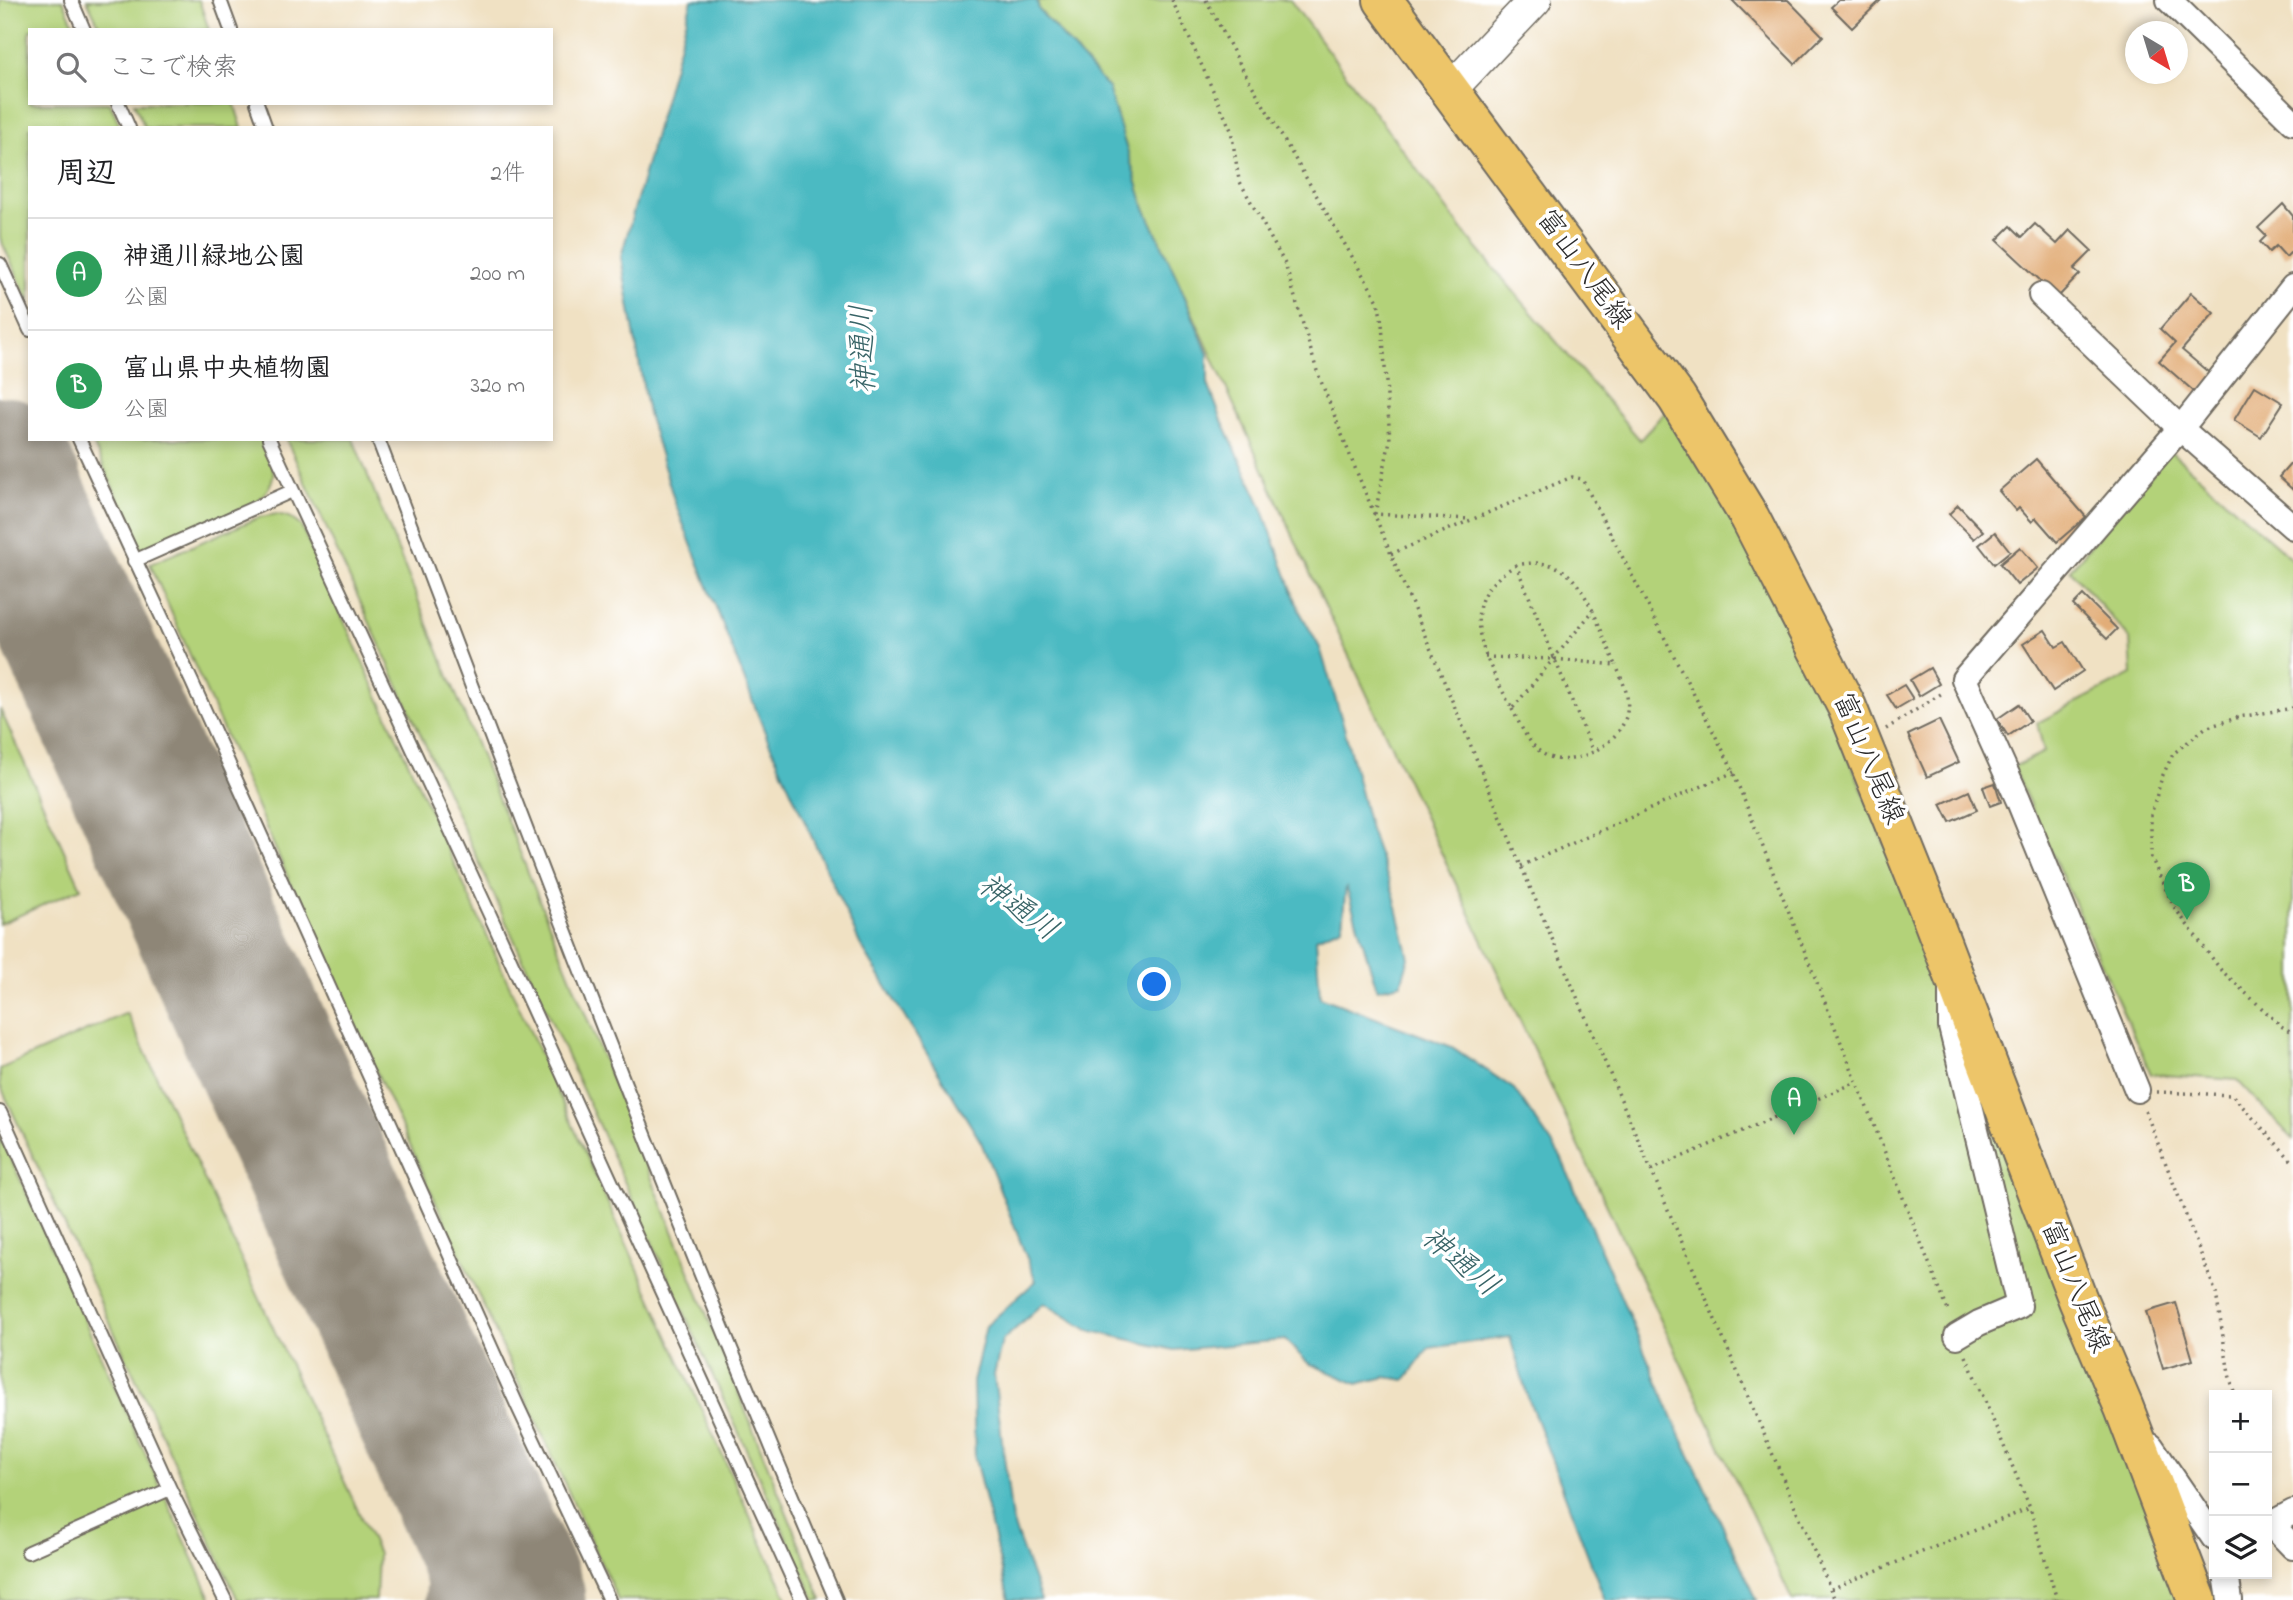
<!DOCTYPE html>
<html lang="ja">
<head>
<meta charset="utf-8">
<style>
	:root { --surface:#fff; --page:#f6f6f6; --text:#202124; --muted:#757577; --line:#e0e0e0; --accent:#c8321e }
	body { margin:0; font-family:"Indie Flower","Klee One",sans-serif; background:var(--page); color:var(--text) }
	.controls { position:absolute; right:21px; bottom:21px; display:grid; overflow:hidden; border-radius:0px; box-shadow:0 4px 10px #0003 }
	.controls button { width:63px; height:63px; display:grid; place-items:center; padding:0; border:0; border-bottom:2px solid var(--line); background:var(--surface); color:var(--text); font:35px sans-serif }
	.compass { position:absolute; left:2125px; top:21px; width:63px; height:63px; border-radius:50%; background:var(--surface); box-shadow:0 4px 10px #0003; rotate:142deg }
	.you { position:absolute; left:1155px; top:985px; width:24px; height:24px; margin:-18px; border:5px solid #fff; border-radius:50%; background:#1a73e8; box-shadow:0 0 0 10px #1a73e833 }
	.badge { display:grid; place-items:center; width:46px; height:46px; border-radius:50%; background:var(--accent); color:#fff; font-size:23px; font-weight:700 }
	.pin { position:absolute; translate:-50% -58px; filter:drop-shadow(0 2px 4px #0008) }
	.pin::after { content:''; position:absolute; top:37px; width:24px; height:21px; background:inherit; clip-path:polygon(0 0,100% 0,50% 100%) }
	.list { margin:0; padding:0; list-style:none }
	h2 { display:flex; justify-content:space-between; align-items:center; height:91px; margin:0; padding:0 28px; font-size:30px }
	h2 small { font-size:23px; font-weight:400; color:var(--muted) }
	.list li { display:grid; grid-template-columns:46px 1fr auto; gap:21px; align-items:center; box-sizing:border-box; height:112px; padding:0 28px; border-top:2px solid var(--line) }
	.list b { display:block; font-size:26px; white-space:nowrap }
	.list p { margin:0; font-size:23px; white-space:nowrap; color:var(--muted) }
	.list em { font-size:23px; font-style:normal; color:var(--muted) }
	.icon { flex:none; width:38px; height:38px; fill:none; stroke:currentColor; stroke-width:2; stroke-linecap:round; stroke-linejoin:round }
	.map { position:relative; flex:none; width:2293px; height:1600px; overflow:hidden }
	.search { position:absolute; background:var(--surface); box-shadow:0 4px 10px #0003; left:28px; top:28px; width:525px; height:77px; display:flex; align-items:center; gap:18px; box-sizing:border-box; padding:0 24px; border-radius:0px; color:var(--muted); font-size:26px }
	.panel { position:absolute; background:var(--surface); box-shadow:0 4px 10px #0003; left:28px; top:126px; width:525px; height:315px; border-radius:0px }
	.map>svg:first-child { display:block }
</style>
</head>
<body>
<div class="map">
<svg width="2293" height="1600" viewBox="0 0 2293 1600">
	<rect width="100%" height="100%" fill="#fff"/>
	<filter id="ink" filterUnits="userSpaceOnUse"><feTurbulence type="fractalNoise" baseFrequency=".0143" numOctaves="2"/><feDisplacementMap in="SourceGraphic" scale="14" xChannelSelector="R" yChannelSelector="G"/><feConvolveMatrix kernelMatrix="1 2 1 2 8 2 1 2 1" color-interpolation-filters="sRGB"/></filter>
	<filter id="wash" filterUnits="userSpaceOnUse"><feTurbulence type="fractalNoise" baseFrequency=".00686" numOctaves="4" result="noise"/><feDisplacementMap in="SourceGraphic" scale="28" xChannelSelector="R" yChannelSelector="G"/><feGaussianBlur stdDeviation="1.57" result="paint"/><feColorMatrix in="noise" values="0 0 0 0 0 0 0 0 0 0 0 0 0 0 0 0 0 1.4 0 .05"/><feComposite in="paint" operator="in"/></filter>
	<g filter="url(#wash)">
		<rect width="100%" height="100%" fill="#f0e1c3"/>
		<path fill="#b3d279" stroke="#6f7e52" stroke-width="2" d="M0,0H63L76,30H30V103H110L121,128H30V304L0,238Z
			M87,0H199L209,30H101Z
			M1037,0H1290L1470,240L1640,440L1677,398L1750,518L2197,1600H1792L1309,571L1144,206L1108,88L1039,10Z
			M134,103H234L242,128H145Z
			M91,439H262C275,467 281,479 256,503L142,552Z
			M286,439H353L822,1600H815Z
			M2170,451L2293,560V1139L2237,1080L2151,1074L2013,767L2044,752L2037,723L2132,674L2130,639L2070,570Z
			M277,514L289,517L301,526L788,1600H618L301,907L150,564L260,517Z
			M0,709L81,888L0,924Z
			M127,1013L378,1554L376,1600H238L0,1085V1069Z
			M0,1135L212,1600H0Z"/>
		<path fill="#4bbac2" stroke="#3b7276" stroke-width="2" d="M692,0H1037L1039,10L1108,88L1144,206L1180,285L1208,354V384L1223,423L1261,505L1300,612L1320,648L1344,727L1370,830L1394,895L1409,958L1401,984L1377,989L1346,886L1342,927L1316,938L1320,997L1452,1047L1514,1089L1561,1157L1675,1423L1757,1600H1605L1527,1395L1510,1337L1429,1348L1405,1380L1385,1377L1357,1384L1308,1363L1285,1340L1174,1350L1088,1330L1044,1303L1002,1341L994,1375L1012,1521L1041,1600H1009L975,1459L973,1382L986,1326L1036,1281L981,1142L860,944L768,740L675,503L648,414L621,257Z"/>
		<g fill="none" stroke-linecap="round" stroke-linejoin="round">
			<path stroke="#8e8677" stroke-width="58" d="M454,1600L462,1486"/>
			<path stroke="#8e8677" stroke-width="145" d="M0,469L513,1600"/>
		</g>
		<g id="blocks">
			<path fill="#e2ad78" d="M1732,0H1788L1823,36L1795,64Z
				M1839,0H1881L1852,28L1831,7Z
				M2283,204L2293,216V250L2286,257L2276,246L2269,252L2260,242L2266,236L2258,228Z
				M2035,224L2057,244L2070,230L2092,251L2074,269L2080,274L2058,297L1997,240L2011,226L2022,237Z
				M2191,293L2214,313L2182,350L2214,377L2198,395L2159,361L2175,343L2160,329Z
				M2255,386L2283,403L2261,437L2234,420Z
				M2036,459L2086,517L2057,542L2036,518L2032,522L2019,508L2016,511L1999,491Z
				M2293,461V490L2279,477Z
				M1958,505L1983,531L1974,539L1949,514Z
				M1995,532L2010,551L1994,564L1979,545Z
				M2020,547L2038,568L2017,585L2000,564Z
				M2083,595L2117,629L2107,639L2073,605Z
				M2045,630L2056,647L2065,642L2083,671L2053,691L2023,644Z
				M1930,668L1939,684L1919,696L1910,680Z
				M1904,685L1913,699L1896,709L1887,695Z
				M2019,704L2030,721L2008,736L1997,719Z
				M1939,720L1959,762L1927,777L1908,735Z
				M1995,783L2001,802L1990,806L1983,787Z
				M1969,791L1977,810L1950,822L1941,804Z
				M2176,1303L2193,1360L2163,1369L2146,1312Z"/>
		</g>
	</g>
	<g filter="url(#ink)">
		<use href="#blocks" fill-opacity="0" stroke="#706b60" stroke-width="2"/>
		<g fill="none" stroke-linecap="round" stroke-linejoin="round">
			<g stroke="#706b60" stroke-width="16">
				<path id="service" d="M71,0L84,30
					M220,0L231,30
					M118,103L129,128
					M257,103L266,128
					M0,264L30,330
					M79,439L192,682L518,1407L609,1600
					M269,439L489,913L802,1600
					M378,439C525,828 672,1217 836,1600
					M134,561L292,491
					M0,1112L170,1489L225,1600
					M28,1552L170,1489"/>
			</g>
			<g stroke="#706b60" stroke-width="28">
				<path id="minor" d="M2169,0L2293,122
					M2041,295L2180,428L2293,527
					M1951,989V1027L2019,1306L1979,1323L1957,1336
					M2137,1090L2018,799L1964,679L2189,418L2293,287
					M2151,1446L2214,1538
					M2271,1524L2293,1547
					M2267,1526L2293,1512
					M2226,1574L2230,1600"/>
			</g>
			<g stroke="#706b60" stroke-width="35">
				<path id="tertiary" d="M1450,90L1535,0"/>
			</g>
			<g stroke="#706b60" stroke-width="42">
				<path id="primary" d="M1383,0L1677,398L1750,518L1847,707L1930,913L2078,1300L2124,1408L2197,1600"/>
			</g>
			<path stroke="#706b60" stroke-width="3.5" stroke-dasharray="2 5" stroke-linecap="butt" d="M1172,0L1231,130L1239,180L1285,264L1317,371L1353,463L1521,866L1835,1600
				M1206,0L1242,68L1378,301L1382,323L1390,440L1375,514L1469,519
				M1391,554L1572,477L1582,479L1729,762L1949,1313
				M1516,565C1510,569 1503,573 1498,578C1455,613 1493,672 1512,709L1593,611C1574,574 1560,557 1516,565L1593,752
				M1485,657L1554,659L1616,665L1593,611
				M2293,708L2239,717L2205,728L2173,754L2162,777L2151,815V857L2174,907L2221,970L2281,1026L2293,1033
				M1512,709C1521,726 1527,742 1542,753C1570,773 1623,743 1627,712C1630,694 1622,681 1616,665
				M1886,729L1944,692
				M1521,866L1734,772
				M2157,1092L2232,1095L2293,1162
				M2145,1110L2216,1293L2229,1374L2235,1395
				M1651,1170L1857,1082
				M1966,1356L2030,1508L2057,1600
				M1831,1589L2030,1508"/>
			<use href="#service" stroke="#fff" stroke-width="12"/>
			<use href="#minor" stroke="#fff" stroke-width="24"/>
			<use href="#tertiary" stroke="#fff" stroke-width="32"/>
			<use href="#primary" stroke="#edc569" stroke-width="38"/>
		</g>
	</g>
	<g text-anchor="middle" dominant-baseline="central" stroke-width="7" stroke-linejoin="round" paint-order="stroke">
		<g font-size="28" fill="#2b2b2b" stroke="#fff">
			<text transform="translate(1583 270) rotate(54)">富山八尾線</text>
			<text transform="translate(1867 759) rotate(67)">富山八尾線</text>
			<text transform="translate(2074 1287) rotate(68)">富山八尾線</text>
		</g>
		<g font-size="30" font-style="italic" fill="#386467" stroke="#fff">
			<text transform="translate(865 349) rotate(-92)">神通川</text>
			<text transform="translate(1017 909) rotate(36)">神通川</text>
			<text transform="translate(1459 1263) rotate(40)">神通川</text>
		</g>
	</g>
</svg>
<div class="controls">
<button>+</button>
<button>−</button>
<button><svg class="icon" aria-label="layers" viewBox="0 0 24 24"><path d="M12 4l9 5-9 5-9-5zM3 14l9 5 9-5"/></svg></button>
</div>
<svg class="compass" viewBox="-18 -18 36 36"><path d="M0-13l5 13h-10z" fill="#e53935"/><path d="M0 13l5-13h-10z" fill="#757577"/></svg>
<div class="you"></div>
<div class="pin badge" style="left:1794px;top:1135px;background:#2e9e5b">A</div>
<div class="pin badge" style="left:2187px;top:920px;background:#2e9e5b">B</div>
<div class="search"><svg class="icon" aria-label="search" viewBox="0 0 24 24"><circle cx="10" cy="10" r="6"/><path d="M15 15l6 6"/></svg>ここで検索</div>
<section class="panel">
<h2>周辺<small>2件</small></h2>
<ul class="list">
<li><span class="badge" style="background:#2e9e5b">A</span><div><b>神通川緑地公園</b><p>公園</p></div><em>200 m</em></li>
<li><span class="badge" style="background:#2e9e5b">B</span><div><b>富山県中央植物園</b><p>公園</p></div><em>320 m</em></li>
</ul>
</section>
</div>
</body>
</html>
